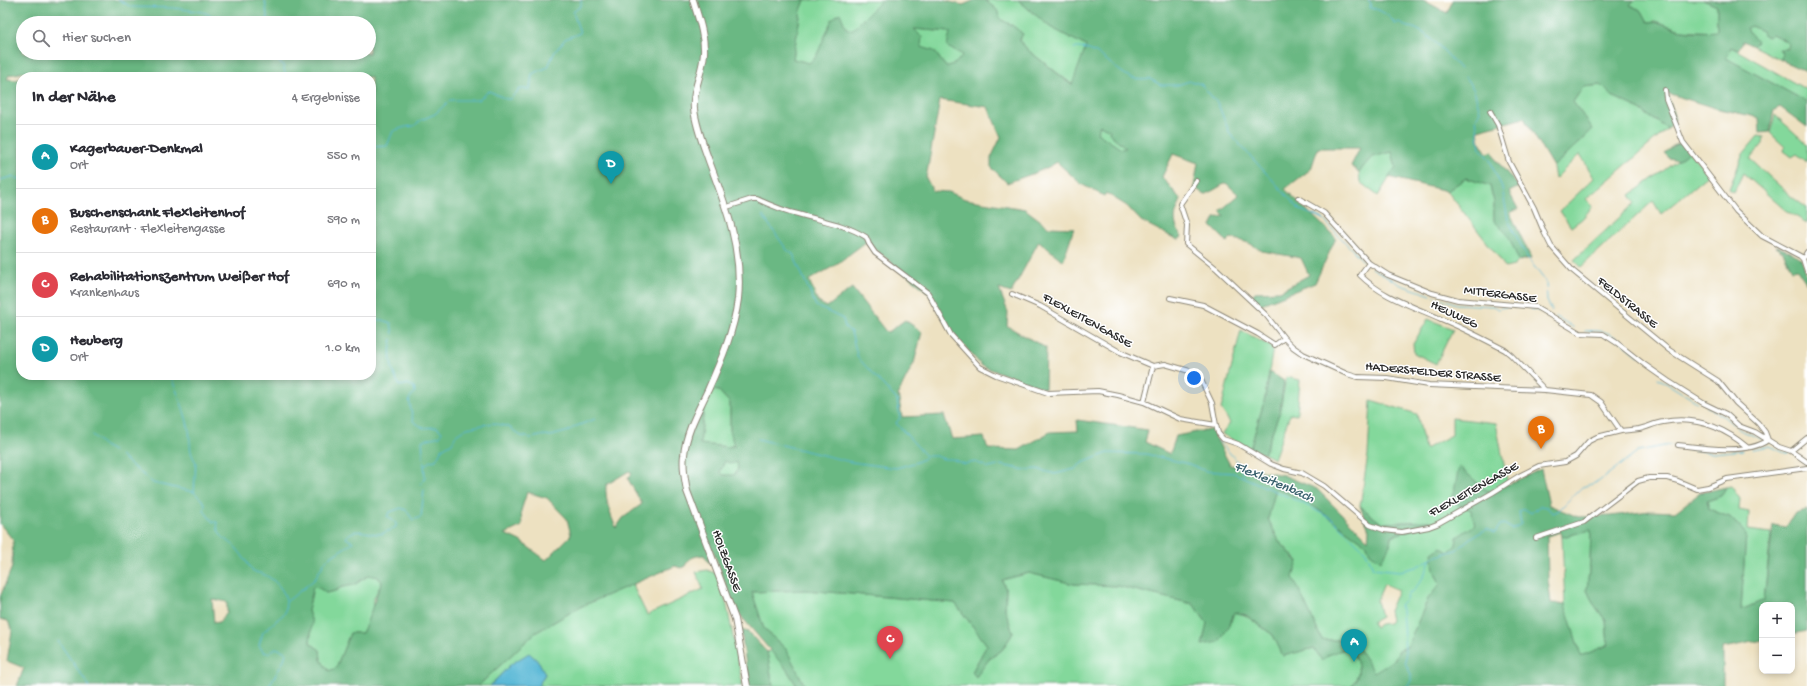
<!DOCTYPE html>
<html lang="de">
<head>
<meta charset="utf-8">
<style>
	:root { --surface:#fff; --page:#f2f2f3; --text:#2b2b33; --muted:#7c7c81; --line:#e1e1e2; --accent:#111827 }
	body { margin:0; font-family:"Gochi Hand",sans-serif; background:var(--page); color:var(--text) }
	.controls { position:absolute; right:12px; bottom:12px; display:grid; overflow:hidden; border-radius:8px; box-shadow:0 2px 6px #0003 }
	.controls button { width:36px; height:36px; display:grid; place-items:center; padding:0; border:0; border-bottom:1px solid var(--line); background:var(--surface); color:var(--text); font:20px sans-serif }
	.you { position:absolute; left:1194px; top:378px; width:14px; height:14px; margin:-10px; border:3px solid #fff; border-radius:50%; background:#1a73e8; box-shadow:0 0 0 6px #1a73e833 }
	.badge { display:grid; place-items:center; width:26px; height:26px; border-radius:50%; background:var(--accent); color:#fff; font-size:13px; font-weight:700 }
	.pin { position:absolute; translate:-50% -33px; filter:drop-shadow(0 1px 2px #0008) }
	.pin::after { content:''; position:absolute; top:21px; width:14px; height:12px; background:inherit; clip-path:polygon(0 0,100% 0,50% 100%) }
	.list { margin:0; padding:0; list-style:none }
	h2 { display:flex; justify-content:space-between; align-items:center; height:52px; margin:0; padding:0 16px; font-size:17px }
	h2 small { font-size:13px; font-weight:400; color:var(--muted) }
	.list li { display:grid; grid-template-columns:26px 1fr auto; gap:12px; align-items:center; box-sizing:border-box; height:64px; padding:0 16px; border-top:1px solid var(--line) }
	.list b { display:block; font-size:15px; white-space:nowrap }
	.list p { margin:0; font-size:13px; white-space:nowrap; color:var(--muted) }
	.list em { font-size:13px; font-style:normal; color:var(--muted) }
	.icon { flex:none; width:22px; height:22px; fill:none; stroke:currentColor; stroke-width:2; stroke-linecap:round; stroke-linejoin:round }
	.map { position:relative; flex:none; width:1807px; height:686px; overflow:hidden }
	.search { position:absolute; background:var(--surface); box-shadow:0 2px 6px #0003; left:16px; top:16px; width:360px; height:44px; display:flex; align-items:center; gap:10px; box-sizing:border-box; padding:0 14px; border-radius:22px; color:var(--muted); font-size:15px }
	.panel { position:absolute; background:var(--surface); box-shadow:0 2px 6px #0003; left:16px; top:72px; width:360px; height:308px; border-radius:16px }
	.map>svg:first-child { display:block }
</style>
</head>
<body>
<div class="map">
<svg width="1807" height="686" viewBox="0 0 1807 686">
	<rect width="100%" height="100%" fill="#fff"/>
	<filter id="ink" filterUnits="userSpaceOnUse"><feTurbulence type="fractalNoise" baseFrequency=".025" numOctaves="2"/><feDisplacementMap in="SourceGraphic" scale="8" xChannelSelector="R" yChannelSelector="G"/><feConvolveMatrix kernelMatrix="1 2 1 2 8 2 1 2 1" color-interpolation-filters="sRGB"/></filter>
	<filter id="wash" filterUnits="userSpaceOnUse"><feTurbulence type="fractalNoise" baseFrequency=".012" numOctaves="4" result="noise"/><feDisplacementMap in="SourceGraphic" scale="16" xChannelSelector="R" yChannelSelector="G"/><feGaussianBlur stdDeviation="0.9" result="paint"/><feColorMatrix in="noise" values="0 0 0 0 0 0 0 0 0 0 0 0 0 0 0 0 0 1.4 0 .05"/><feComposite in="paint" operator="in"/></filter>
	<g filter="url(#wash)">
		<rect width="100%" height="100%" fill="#ede1c1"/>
		<path fill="#83d89b" stroke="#578263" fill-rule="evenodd" d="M805,0H882L852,30L846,28L822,45L816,57L809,63L793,59L801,10Z
			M985,0H1018L1050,27L1086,46L1073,85L1029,51L1019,40L1023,34L1013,26L1000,19L997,10Z
			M1634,0H1703L1717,6V32L1681,30L1656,21L1648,22L1642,11L1630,5Z
			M1751,26L1762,31L1769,37L1772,34L1782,39L1789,44L1782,53L1781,60L1753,46L1756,42L1748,30L1747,28Z
			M913,29L950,32L963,55L956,63L946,67L934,51L920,47Z
			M1731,47L1807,90V102L1726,58Z
			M1602,85L1612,96L1634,106L1668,129L1586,199L1593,206L1582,219L1571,227L1560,211L1594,178L1580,154L1555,179L1553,167L1593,129L1573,102L1583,87Z
			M1775,115L1807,144V162L1797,154L1792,157L1784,151L1785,147L1770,133Z
			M1100,125L1110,130L1109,133L1126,148L1121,149L1097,133Z
			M1758,136L1764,137L1763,144L1750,159L1792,197L1807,208V223L1785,210L1743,173L1734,192L1729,189L1743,154Z
			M1392,152L1396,167L1378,196L1360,182L1359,172L1372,156Z
			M1689,152L1709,174L1661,214L1653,201L1581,267L1574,260L1635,203L1630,195Z
			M1466,178L1490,186L1494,202V221L1509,235L1519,261L1514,266L1505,268L1500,259L1447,191Z
			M1428,319L1453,329L1436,364L1414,353L1413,344Z
			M1241,330L1273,348L1264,402L1250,449L1222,434L1230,423L1221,409Z
			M667,355L669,376L662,371V358Z
			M1286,377L1300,380L1297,415L1290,414L1274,459L1264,454L1280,411Z
			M712,390L719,391L730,403V430L734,445L728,447L700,444L704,406Z
			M1371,400L1417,414L1425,449L1452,435V418L1496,423L1508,485L1492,492L1484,489L1459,466L1475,525L1458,537L1456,545L1434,570L1440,584L1428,599L1407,647L1399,650L1394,660L1374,673L1357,646L1345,640H1322L1292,577L1298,561L1279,541L1268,519L1276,488L1313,506L1367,545L1370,553L1390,545L1391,536L1430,524V521L1381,523L1360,506L1368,455ZM1384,584L1398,590L1389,611L1391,620L1389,623L1380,624L1375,627L1372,622L1381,617L1377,600Z
			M725,461H737L738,469L734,476L723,475L720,472Z
			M1731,486L1740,499L1739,510L1749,512L1748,530L1771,533L1764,600L1741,610L1746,534L1731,518L1709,509L1707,501L1721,496L1726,487Z
			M1591,529L1590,561L1587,590L1593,603L1606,621L1608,645L1581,656L1565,606L1562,537Z
			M707,570L717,574L727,606L743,686H538L545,674L511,664L490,686H478L535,633L580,607L632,584L647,615L703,589L696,572Z
			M1029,573L1074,584L1118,586L1193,604L1207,623L1203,645L1230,624L1234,612L1245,615L1273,635L1283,656L1314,648L1328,655L1347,648C1352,650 1353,654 1355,658C1361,669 1359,676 1351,686H805L786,649L764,629L752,592L806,590L955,603L987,645L972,672L1002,650L1013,633L1005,609L1006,590L1002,580Z
			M369,575L378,577L382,582L373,600L372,613L362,633H350L336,668L329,671L321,660L320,650L310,643L312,622L308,611L313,587L319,588L326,593L335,591L342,587L354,585Z
			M771,650L787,670L797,686H773L767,652Z"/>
		<path fill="#6ab883" stroke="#4a7257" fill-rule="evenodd" d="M0,0H805L801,10L793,59L809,63L816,57L832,19L840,13L846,28L852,30L882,0H942L963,5L975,0H985L997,10L1000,19L1013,26L1023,34L1019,40L1029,51L1072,85L1086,46L1050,27L1018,0H1423L1447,13L1453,0H1634L1630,5L1642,11L1648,22C1661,20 1669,28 1682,30C1693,32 1706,32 1717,31V6L1703,0H1807V72L1781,60L1782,53L1779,49H1787L1789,44L1782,39L1772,34L1769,37L1763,35L1762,31L1751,26L1747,28L1748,30L1757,42L1753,46L1743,41L1738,50L1731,47L1726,58L1807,102V127L1780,107L1774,110L1769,132L1760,133L1759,119L1752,116L1715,108L1667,93L1675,119L1668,129L1634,106L1612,96L1601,85L1583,87L1573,102L1593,129L1553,167L1524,118L1478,130L1480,142L1487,153L1492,151L1496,160L1519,187L1509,192L1518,209L1510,213L1531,258L1519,261L1508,235L1494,221V202L1490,186L1466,178L1447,191L1388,177L1396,167L1392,152L1372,157L1359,172L1351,166L1360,148H1318L1311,169L1285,189L1336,238L1315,283L1259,305L1250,297L1255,292L1280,291L1309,275L1301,258L1262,251L1249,243L1231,238L1227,242L1211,226L1215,218L1225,216L1220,211L1239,195L1226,183L1205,195L1194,187L1198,163L1173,154L1162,177L1181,200C1174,216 1172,222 1182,237L1178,240L1141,221L1127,206L1106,193L1104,196L1081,184L1057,162C1042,172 1024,176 1007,183L991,167V158L1001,137L988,107L940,100L926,178L933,191L949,192L965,199L1025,209L1049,227L1074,228L1063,261L1039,241L1011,293L999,289L1008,312L1007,326L1046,348L1045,389L982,366L949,329L929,293L866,242L834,266L809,280L818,302L827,307L852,288L887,333L905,320L922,332L914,363L898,394L902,417L944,415L952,439L984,437L988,449L1019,450L1050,432L1078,431L1077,420L1148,430L1145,442L1170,454L1176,436L1211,429L1230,465L1283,475L1317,489L1368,540L1369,530L1360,506L1381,523L1431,521L1430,524L1391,536L1390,545L1381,561L1370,553L1367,545L1313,506L1276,488L1268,519L1279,541L1298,562L1293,577L1322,640H1345L1357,646L1351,650L1347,648L1328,655L1322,661L1314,648L1283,656L1273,635L1246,615L1234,612L1230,624L1219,642L1202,645L1207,623L1193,604L1118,586L1074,584L1029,573L1002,580L1006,590L1005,609L1013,633L1002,650L990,658L976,677L972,672L987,645L955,603L806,590L752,592L764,629L786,649L805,686H797L787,670L735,609L712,548L709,550L711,561L709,563L704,555C695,556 689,557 685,566L681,568L675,566L580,607L535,633L478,686H17L24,668L7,661L12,631L8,621L0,619V597L12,567L13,540L0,524ZM23,23H369V53H23ZM914,29L950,32L947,47L963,55L956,63L946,67L934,51L921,47L922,37ZM25,72L28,76L25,77H371V375H21V78L17,80L7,79L9,75ZM1100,125L1110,130L1109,133L1126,148L1121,149L1097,133ZM712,390L719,391L730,403V430L734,446L728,447L700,444L704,406ZM725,461L731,464L737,462L738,469L734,475H723L720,472ZM629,471L632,473L628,479L642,504L623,518L616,528C610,514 605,500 606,485ZM527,492L547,498L567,519L571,535L546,560L520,541L505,534L522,526L521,511ZM369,575L378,577L382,582C374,599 371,615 362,633H350L336,668L329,671L321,660L320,650L310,643L312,622L308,611L313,587L319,588L326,593L335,591L342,587L354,585ZM212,599L227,602V613L219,622L214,623Z
			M1681,143L1689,152L1678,160L1669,158L1664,153L1673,146Z
			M1775,247C1782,247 1796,254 1801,259C1805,266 1807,276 1807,284L1797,269L1792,270L1783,252Z
			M1270,372L1284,381L1280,411L1264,454L1250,449L1264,402Z
			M1459,466L1484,489L1492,492L1541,469L1549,505L1578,517L1610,516L1650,511L1675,512L1700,493L1726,487L1721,496L1707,501L1709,509L1731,518L1746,534L1741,610L1764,600L1773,525L1786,527L1795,513L1807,510V631L1792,634V605H1762V640L1723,648V686H1351C1362,673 1359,665 1352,651L1358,647L1374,672L1394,660L1399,650L1407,647L1428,599L1440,584L1434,570L1432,553L1441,547L1448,552L1456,545L1457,537L1475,525L1471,510L1452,502ZM1591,530L1590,561L1587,590L1593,603L1606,621L1608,645L1581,656L1565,604L1551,603L1548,580L1547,536L1561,532L1562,537Z
			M741,630L748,632L767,652L773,686H749Z"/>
		<path fill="#56b7d5" stroke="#407180" d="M529,653L539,662L545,674L538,686H490L511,664Z"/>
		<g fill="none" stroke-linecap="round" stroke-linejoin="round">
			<path stroke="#56b7d5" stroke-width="1" d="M119,0L131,7L174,8L203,12L231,23
				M265,0L268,23
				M1368,0L1371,3L1370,8C1378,8 1391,16 1395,24L1399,22C1405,28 1409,26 1416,29C1432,36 1448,55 1460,69
				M1074,48C1078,48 1085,48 1089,50C1112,58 1124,85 1150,79L1161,85H1177L1190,81L1201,84L1218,104L1230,134L1300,210L1322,218L1365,263
				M266,53L283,65L286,77
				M1465,77L1474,90L1480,112L1476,119L1480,148L1490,160L1502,188L1508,220L1527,257L1546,282L1547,301L1552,310L1550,312
				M371,161L374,159L372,153L373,147L387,146L393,131L405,127L414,126L421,120L435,114L450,100H478L489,91L506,99H510L520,89H530L532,74L548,67L554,53L565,39L580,33L573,12L581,6V0
				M0,180L11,177L21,179
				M763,216L787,250L793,254L816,306L843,319L845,327L851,332L858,358L897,400L900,418L896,423L926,456H936L944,459H952L964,464L976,462L989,468L1001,465L1025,470L1037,469L1055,474L1075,469L1082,463L1108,453L1146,454L1189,464L1206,471L1234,473L1302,503L1332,519L1366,552L1373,568L1400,571L1416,567L1434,557L1456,550L1470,538L1487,529L1495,533L1500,525L1504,524L1512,529L1521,524L1519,511L1525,509L1531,513L1540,506L1547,507L1552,513L1558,511L1582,487L1598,482L1638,451L1669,445L1677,446
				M1372,268L1401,285L1431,295
				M1434,296L1457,304L1493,306L1498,309L1503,307H1509
				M1531,309L1539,311
				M1555,316L1573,327
				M377,320H383L391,323L393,334
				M1585,331C1613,328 1619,341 1639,356
				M392,339C388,354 391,372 400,386L408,384L414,387L415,392L409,399L413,421L423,428L437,427L442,432L440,436L423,440L422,441L425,477L421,484
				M170,375C177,392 184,408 188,426C192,440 187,451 196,462L194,492L205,503L204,511L213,522H217C217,539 228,538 237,549C243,556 248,564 253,572C267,572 285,587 286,601
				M1658,378L1697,402
				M1707,407L1723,416L1740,430L1762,439
				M92,435C100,441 104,447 113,451
				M758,439L851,462L896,468L917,462L926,457
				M1218,440L1237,461L1244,476
				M1804,443L1807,442
				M1684,448L1713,453L1743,450
				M1752,449L1770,446L1785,453H1790
				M1795,452L1801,445
				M120,456L153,483L194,492
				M424,466L430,461L436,460L442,449L452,443L456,435L467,428L493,423L509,427L521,436L531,438L545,435L551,436L569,431L574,427L595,419
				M58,641L89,686
				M269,686C275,674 284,665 286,652L276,648L268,653L263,652L259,645L263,632L285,613L286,602L314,580L326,560L353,542L346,538C353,526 368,534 379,534C384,534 391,529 396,527V523L387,516L390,512L401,508L406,510L413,520L421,517L424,490
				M1407,686L1411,681V674L1406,665L1402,610L1400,605L1407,598L1406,596L1408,594L1411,593C1420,583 1428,572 1430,559"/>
		</g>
	</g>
	<g filter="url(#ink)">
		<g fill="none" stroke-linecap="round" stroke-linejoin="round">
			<g stroke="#8c8676" stroke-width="6">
				<path id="street" d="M1665,90L1666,99L1683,142L1736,211L1762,236L1800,256L1803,259L1807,271
					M1490,111L1498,125L1509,162L1534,208L1544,232L1551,246L1573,271L1669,350L1718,381L1736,403L1758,423L1765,432L1768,440
					M1196,181L1180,204L1187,225L1186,244L1217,269L1266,315L1284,338L1293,347L1303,354L1347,374L1357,377L1387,378L1429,385L1545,390L1591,395L1601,402L1621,431C1627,430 1633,430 1639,429C1648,427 1655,423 1663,422C1694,416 1723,427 1747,447
					M1298,198L1324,213L1369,263L1388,275L1432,293L1458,300L1536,307L1580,333L1603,334L1617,343L1645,365L1668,381L1703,403L1726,414L1739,426L1755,432L1779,447L1791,451L1807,462
					M727,207L752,199H757C770,205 784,211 798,214C822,221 845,224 866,237L869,244L875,253L928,293L951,335L980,367L996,375L1048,393L1098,391L1118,395L1144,402L1180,419L1216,425L1218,433L1223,439L1238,444L1271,464L1284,469L1302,473L1324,486L1370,525L1384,530L1402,532L1429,527L1437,524L1492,493L1519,476L1539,466L1565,462L1576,456L1589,441L1597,437L1621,431
					M1803,259L1807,252
					M1369,263L1360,275C1383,298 1413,306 1441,319C1463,328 1484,339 1505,350L1511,355L1545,390
					M1012,294L1040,306L1120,352L1153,366L1165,364L1193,372L1201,380L1212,403L1216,425
					M1170,298L1203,305L1258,334L1275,345L1284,338
					M1144,402L1153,366
					M1678,445C1702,448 1748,455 1768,440
					M1791,451L1807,438
					M1536,538L1584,522L1638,481L1649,478H1667L1678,481L1697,489L1708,487L1727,479L1807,468"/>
			</g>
			<g stroke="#8c8676" stroke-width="8">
				<path id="secondary" d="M693,0C698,17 705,35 704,53C703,72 692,90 694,109C696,127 703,144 709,161C726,206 743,250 738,299C734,331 721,361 708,390C698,411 686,432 684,455C682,467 685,479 687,491L735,619L747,686"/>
			</g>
			<use href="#street" stroke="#fff" stroke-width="4"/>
			<use href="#secondary" stroke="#fff" stroke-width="6"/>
		</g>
	</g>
	<g text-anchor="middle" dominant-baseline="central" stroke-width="3" stroke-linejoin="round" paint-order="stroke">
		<g font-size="13" fill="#2b2b2b" stroke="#fff">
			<text transform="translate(1500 295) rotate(7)">MITTERGASSE</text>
			<text transform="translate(1627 303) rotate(39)">FELDSTRASSE</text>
			<text transform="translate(1454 315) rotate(25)">HEUWEG</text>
			<text transform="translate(1087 321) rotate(29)">FLEXLEITENGASSE</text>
			<text transform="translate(1433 373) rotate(5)">HADERSFELDER STRASSE</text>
			<text transform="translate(1474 490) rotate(-29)">FLEXLEITENGASSE</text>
			<text transform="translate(726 561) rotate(70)">HOLZGASSE</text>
		</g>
		<g font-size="14" font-style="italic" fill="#3c636f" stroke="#fff">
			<text transform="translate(1274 483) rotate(23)">Flexleitenbach</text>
		</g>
	</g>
</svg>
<div class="controls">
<button>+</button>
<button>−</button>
</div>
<div class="you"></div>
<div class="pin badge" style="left:1354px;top:662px;background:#0f9aa8">A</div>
<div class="pin badge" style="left:1541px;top:449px;background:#e8710a">B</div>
<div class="pin badge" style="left:890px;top:659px;background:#e0444e">C</div>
<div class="pin badge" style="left:611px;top:184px;background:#0f9aa8">D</div>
<div class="search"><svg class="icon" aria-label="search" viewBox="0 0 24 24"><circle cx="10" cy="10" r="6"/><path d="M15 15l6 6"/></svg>Hier suchen</div>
<section class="panel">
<h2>In der Nähe<small>4 Ergebnisse</small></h2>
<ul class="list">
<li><span class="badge" style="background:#0f9aa8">A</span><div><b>Kagerbauer-Denkmal</b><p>Ort</p></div><em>550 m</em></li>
<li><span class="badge" style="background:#e8710a">B</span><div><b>Buschenschank Flexleitenhof</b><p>Restaurant · Flexleitengasse</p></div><em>590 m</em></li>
<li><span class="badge" style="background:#e0444e">C</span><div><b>Rehabilitationszentrum Weißer Hof</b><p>Krankenhaus</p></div><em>690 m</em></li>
<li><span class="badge" style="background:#0f9aa8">D</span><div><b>Heuberg</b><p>Ort</p></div><em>1.0 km</em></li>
</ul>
</section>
</div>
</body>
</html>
